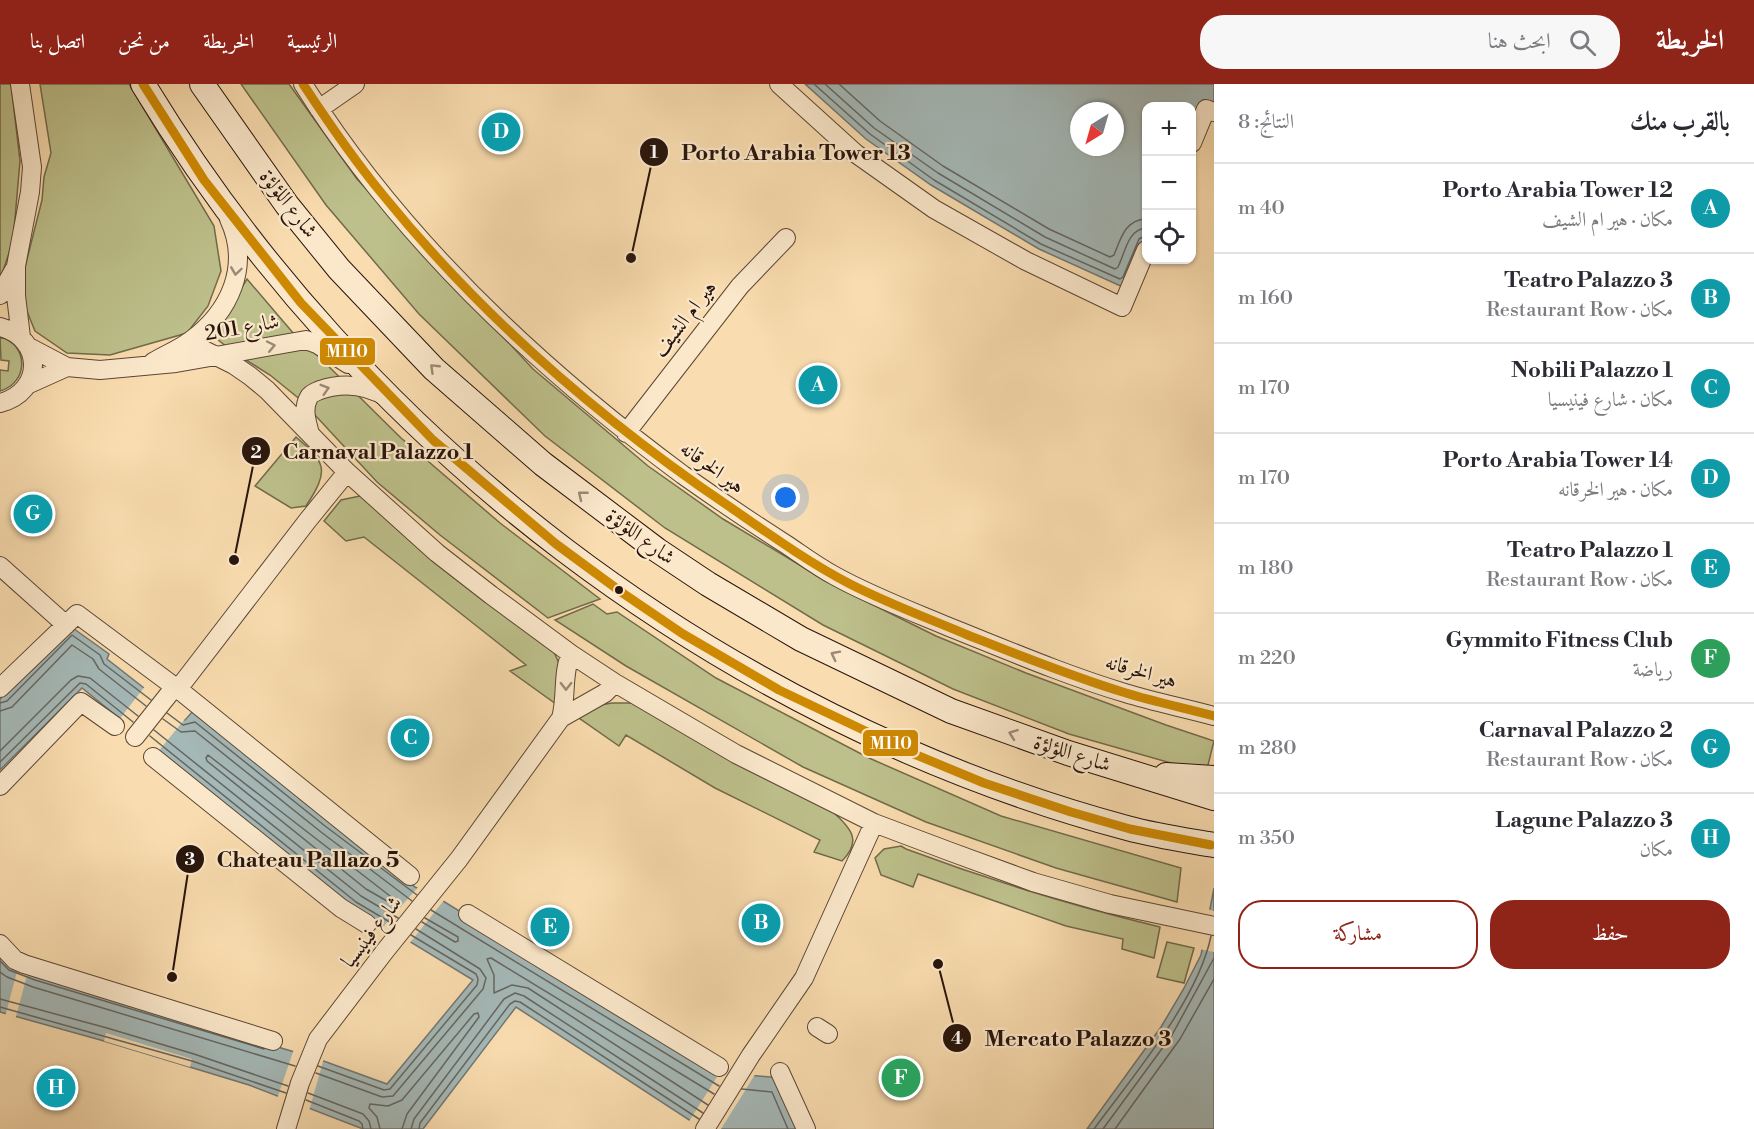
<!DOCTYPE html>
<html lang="ar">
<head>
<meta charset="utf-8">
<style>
	:root { --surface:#fff; --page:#f7f7f7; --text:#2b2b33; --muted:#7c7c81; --line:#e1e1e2; --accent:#8f2418 }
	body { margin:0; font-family:"Libre Bodoni",Amiri,serif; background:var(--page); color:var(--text); direction:rtl }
	.controls { position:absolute; right:18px; top:18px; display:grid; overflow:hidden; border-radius:12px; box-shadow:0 2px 4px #0004 }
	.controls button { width:54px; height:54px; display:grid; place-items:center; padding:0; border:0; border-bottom:2px solid var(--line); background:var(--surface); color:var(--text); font:30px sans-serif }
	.compass { position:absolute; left:1070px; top:18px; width:54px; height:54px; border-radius:50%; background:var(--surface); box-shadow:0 2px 4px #0004; rotate:217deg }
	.you { position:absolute; left:786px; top:414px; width:21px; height:21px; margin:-15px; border:4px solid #fff; border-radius:50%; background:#1a73e8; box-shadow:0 0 0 9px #1a73e833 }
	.badge { display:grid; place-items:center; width:39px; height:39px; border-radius:50%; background:var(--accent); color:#fff; font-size:20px; font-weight:700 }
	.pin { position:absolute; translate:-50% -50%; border:3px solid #fff; box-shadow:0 2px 6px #0006 }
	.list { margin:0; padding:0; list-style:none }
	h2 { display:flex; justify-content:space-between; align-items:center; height:78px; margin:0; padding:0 24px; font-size:26px }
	h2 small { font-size:20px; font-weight:400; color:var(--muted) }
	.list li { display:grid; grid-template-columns:39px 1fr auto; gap:18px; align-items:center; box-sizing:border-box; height:90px; padding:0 24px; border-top:2px solid var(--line) }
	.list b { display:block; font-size:22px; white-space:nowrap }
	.list p { margin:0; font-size:20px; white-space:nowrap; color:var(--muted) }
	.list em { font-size:20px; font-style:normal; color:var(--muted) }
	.actions { display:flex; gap:12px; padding:18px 24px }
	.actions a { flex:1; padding:14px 0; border:2px solid var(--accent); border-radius:24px; text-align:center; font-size:21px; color:var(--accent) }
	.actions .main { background:var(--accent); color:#fff }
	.icon { flex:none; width:33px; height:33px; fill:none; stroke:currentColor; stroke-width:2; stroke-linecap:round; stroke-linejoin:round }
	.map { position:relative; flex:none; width:1214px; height:1045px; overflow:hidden; direction:ltr }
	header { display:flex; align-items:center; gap:36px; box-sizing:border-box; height:84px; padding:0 30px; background:var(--accent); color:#fff }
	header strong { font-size:28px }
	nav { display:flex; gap:33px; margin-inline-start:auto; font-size:21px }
	.search { width:420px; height:54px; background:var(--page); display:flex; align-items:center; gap:15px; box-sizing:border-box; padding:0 21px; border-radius:24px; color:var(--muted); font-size:22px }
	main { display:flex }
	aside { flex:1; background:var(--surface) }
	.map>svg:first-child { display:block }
</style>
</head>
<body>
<header>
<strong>الخريطة</strong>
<div class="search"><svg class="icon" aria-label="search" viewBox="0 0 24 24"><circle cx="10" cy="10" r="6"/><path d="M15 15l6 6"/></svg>ابحث هنا</div>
<nav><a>الرئيسية</a><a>الخريطة</a><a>من نحن</a><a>اتصل بنا</a></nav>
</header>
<main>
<aside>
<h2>بالقرب منك<small>النتائج: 8</small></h2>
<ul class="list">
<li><span class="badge" style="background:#0f9aa8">A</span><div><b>Porto Arabia Tower 12</b><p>مكان · هير ام الشيف</p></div><em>40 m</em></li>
<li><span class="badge" style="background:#0f9aa8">B</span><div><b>Teatro Palazzo 3</b><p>مكان · Restaurant Row</p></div><em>160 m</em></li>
<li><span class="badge" style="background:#0f9aa8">C</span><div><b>Nobili Palazzo 1</b><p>مكان · شارع فينيسيا</p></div><em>170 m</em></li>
<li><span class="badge" style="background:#0f9aa8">D</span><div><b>Porto Arabia Tower 14</b><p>مكان · هير الخرقانه</p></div><em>170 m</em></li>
<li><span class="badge" style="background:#0f9aa8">E</span><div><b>Teatro Palazzo 1</b><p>مكان · Restaurant Row</p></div><em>180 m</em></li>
<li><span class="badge" style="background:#2e9e5b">F</span><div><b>Gymmito Fitness Club</b><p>رياضة</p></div><em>220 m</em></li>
<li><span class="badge" style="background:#0f9aa8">G</span><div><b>Carnaval Palazzo 2</b><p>مكان · Restaurant Row</p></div><em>280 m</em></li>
<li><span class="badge" style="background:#0f9aa8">H</span><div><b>Lagune Palazzo 3</b><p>مكان</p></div><em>350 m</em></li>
</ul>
<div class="actions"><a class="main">حفظ</a><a>مشاركة</a></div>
</aside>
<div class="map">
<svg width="1214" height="1045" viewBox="0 0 1214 1045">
	<rect width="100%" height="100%" fill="#f9dcaf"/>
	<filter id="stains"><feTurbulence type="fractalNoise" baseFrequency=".00333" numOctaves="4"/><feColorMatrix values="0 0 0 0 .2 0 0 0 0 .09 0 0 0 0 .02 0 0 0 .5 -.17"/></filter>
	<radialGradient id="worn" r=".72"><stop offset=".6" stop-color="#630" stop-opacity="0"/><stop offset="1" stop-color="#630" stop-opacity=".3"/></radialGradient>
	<path fill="#bdc08b" stroke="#726a4b" stroke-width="1.5" d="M0,0H11L20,77L13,157L0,196Z
		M40,0H129L214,142L221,187L208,222L187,249L110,271L67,269L35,247L26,225L22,195L42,116L44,93L51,69Z
		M241,0H289L357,95L533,285L648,382L723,435L833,501L936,552L1026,589L1166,641L1214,657L1206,689L1069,650L953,605L823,541L665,444L545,352L419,230L326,121Z
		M247,195L294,250L227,263L212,251Z
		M0,253C29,260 29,299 0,307V286L8,287L9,277L1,276Z
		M310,264L401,354L500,439L600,515L548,534L440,451L377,398L302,317L270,291L246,276L281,266Z
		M296,353C327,379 329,387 306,422L291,424L255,402Z
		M360,412L368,414L553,566L563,588L556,620L510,587L526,581L364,453L346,457L324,437L341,416Z
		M593,520L607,530L617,528L716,594L869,674L1001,732L1181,784L1177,818L1056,784L926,738L803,683L626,582L555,536Z
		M612,619H632L833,728C850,744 863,756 842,777L814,768L820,756L715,704L626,651L619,662L579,634L589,623Z
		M901,762L906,765C989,796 1073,822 1160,843L1154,874L1122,865L1123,855L1066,842L918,790L913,803L881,791L875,774L884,765Z
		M1167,858L1194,864L1184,899L1157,893Z"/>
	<path fill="#a4b8b7" stroke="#727672" stroke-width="1.5" fill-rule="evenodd" d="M805,0H1214V19L1203,16L1192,43V22H1146V151L1125,204L1039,165L931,101L866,55ZM1079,27H1115V63H1079Z
		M70,542L109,570L107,575L185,636L192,628L415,803L443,817L724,989L781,994L802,1045H703L516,923L423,1045H363L249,1001L104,957L0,928V869L37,891L318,975L387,1000L473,896L353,823L82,604L0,686V615L43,573Z
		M1214,804V1045H1087L1161,943L1183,906L1201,871Z"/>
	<path fill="#f9dcaf" d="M146,601L185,632L190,626L193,625L157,669L118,637Z
		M419,802L445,815L409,860L382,844Z
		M1207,825L1214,827V868L1199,865Z
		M19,880L29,884L15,936L5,933Z
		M106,949L192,975L190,983L104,957Z
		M294,965L324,974L309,1027L277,1015Z
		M722,985L756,989L721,1045H697L688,1039Z"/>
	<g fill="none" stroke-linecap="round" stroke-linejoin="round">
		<path stroke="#666661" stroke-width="1.5" d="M814,0L870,50L934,96L1041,160L1120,195L1123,193L1139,155L1146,151
			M825,0L874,44L938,89L1045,153L1115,185L1118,183C1125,169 1128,145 1146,144
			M839,0L880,37L943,82L1049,145L1110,173L1114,171C1121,154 1125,136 1146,135
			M0,619L7,617L72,551L100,571L104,580L151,616
			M0,627L12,623L72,561L93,575L99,585L146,622
			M167,629L183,641L195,638L325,742L417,811
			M163,635L181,648L195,647L321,748L412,817
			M154,646L361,812L398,834
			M150,652L356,818L393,840
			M0,667L71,596L78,592L90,594L138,632
			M208,671L390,812V816L387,817L366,805L207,677L206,674Z
			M0,678L80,599L86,600L133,638
			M431,826L719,1002
			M422,838L455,858L458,857V853L425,834
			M0,877L9,886L35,896L264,965
			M0,888L7,893L33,903L295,982
			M0,915L107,944L194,970L288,1002
			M0,923L192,977L286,1009
			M318,982L384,1006L390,1005L477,901L478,895L476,890L411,851
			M316,989L382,1013L393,1012L483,905L486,894L480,885L416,845
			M742,1005L772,1008L788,1045
			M308,1009L363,1030L369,1037L371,1045
			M306,1016L359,1037L362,1040L363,1045
			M708,1021L528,904L512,901L494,909V891L487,875L491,874L714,1010
			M380,1045L377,1033L369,1024L370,1020L388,1022L402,1016L474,930L478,929L479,933L407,1030L402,1045
			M411,1045L414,1035L504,915L515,909L524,912L703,1029
			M419,1045L420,1039L510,920L515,917L520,918L699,1035
			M1094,1045C1133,992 1198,916 1211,852
			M1103,1045L1172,951L1214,874
			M1115,1045L1180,955L1214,895"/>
		<g stroke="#5c4634" stroke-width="20">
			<path id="street" d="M20,0L32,83L30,108L16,182V212L21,253
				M303,0C400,155 537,283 683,391C717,415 751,438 787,461C802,471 818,483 835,492C871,512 911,527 949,543C1007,566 1065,591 1125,609C1154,618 1185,624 1214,632
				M779,0L855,69L934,125L1026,177L1122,223L1146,166
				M319,25L355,0
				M1192,59L1206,25L1214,28
				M0,211L14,186
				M0,243C44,254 44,308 0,319
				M188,258L234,281L250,292L267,306L347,388L437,469L491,511L571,570L615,599L736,670L874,739L951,768L1033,798L1110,820L1214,842
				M29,263L67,283L100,286L176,279L306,256L317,260L348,280
				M153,278C165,271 179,265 190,257C230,228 251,182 229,135
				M27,301L67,283
				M626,349L740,202L786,154
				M310,350C307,338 302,325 309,313C311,309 316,308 320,306C344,298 367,301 388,314
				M0,482L66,541
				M0,604L77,530L183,609L410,792
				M178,605L308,436L347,388
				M561,634L605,609L615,599
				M135,653L169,610
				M153,673L341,824L367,840
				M0,702L81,618L115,642
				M468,830L719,983
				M0,860L15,876L24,880L273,957
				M817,943L828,950
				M780,988L806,1045
				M286,1045L300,999L318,955L385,867L459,775L561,634C567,613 562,588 571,570
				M705,1045L751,971L804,894L874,739"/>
		</g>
		<g stroke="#28140b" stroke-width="26">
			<path id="secondary" d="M143,0C360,359 721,635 1127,744C1156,752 1185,756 1214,761
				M202,0L287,121L339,185L434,285L543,380L657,466L708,500L801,555L951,627L1068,669L1214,714
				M1166,691L1214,694"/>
		</g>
		<use href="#street" stroke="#fbe8cb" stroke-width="18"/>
		<use href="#secondary" stroke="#fbe8cb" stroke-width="24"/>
		<g stroke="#fbe8cb" stroke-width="14">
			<path id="bus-1" d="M143,0L204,96L301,219L433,356L556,460L624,510L683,550L779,606L914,670L984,699L1071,728L1130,745L1211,761
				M303,0C328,38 354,76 383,111C481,232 601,336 730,423C769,450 808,478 850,500C889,520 930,535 970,552C1022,572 1073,593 1126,609C1155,618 1185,624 1214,632"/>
		</g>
		<use href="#bus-1" stroke="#ce8902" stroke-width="9"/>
	</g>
	<defs><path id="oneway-chevron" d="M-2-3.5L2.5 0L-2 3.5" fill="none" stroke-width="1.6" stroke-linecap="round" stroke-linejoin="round" transform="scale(1.5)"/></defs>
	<g stroke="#9c8975">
		<use href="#oneway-chevron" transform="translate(236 187) rotate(98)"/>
		<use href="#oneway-chevron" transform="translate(271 262) rotate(-12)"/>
		<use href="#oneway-chevron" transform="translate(434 284) rotate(-136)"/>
		<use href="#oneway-chevron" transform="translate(325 305) rotate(-17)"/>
		<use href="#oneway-chevron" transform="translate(582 411) rotate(-141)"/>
		<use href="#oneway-chevron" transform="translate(835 571) rotate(-153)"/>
		<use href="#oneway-chevron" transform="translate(566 602) rotate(91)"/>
		<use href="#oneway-chevron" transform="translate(1013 650) rotate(-160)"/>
	</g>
	<circle fill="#28140b" stroke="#fbe8cb" stroke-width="2" cx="619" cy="506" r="5"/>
	<g text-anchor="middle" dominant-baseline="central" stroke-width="4.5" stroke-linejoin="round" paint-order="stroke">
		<g font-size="21" fill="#28140b" stroke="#fbe8cb">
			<text transform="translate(288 120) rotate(52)">شارع اللؤلؤة</text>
			<text transform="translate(685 235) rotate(-52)">هير ام الشيف</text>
			<text transform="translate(242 244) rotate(-10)">شارع 201</text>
			<text transform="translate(712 384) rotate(36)">هير الخرقانه</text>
			<text transform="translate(640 453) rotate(36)">شارع اللؤلؤة</text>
			<text transform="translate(1141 588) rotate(16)">هير الخرقانه</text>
			<text transform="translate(1072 670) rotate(18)">شارع اللؤلؤة</text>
			<text transform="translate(372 848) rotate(-52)">شارع فينيسيا</text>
		</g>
	</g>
	<path fill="none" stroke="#28140b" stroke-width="2" d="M631 174L654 68M234 476L256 367M172 893L190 775M938 880L957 954"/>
	<g fill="#28140b" stroke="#fbe8cb" stroke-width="2">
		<circle cx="631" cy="174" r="6"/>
		<circle cx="234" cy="476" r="6"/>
		<circle cx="172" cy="893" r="6"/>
		<circle cx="938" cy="880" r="6"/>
		<circle cx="654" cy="68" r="15"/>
		<circle cx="256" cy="367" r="15"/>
		<circle cx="190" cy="775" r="15"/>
		<circle cx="957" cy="954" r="15"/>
	</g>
	<g font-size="18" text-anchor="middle" font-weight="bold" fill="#fff">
		<text x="654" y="74">1</text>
		<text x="256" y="374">2</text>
		<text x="190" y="781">3</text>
		<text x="957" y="960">4</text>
	</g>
	<g font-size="22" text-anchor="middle" font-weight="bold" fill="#28140b" stroke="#fbe8cb" stroke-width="4.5" stroke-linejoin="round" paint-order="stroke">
		<text x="796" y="76">Porto Arabia Tower 13</text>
		<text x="378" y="375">Carnaval Palazzo 1</text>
		<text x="308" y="783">Chateau Pallazo 5</text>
		<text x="1078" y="962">Mercato Palazzo 3</text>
	</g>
	<g stroke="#fbe8cb" stroke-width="2">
		<rect x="319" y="253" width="57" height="29" rx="6" fill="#ce8902"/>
		<rect x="862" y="645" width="57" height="28" rx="6" fill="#ce8902"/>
	</g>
	<g font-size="16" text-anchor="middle" font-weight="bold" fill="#fff">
		<text x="347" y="273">M110</text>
		<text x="891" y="665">M110</text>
	</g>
	<rect width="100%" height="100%" filter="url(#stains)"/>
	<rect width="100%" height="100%" fill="url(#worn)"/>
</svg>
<div class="controls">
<button>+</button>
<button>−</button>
<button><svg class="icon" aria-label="locate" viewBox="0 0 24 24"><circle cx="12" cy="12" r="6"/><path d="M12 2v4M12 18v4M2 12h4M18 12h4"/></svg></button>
</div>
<svg class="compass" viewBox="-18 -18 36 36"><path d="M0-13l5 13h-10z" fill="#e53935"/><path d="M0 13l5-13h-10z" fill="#7c7c81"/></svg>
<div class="you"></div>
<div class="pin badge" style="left:818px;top:301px;background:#0f9aa8">A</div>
<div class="pin badge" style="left:761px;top:839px;background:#0f9aa8">B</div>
<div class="pin badge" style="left:410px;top:654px;background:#0f9aa8">C</div>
<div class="pin badge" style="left:501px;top:48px;background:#0f9aa8">D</div>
<div class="pin badge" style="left:550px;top:843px;background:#0f9aa8">E</div>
<div class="pin badge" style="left:901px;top:994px;background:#2e9e5b">F</div>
<div class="pin badge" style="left:33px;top:430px;background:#0f9aa8">G</div>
<div class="pin badge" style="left:56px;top:1004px;background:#0f9aa8">H</div>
</div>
</main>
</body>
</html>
